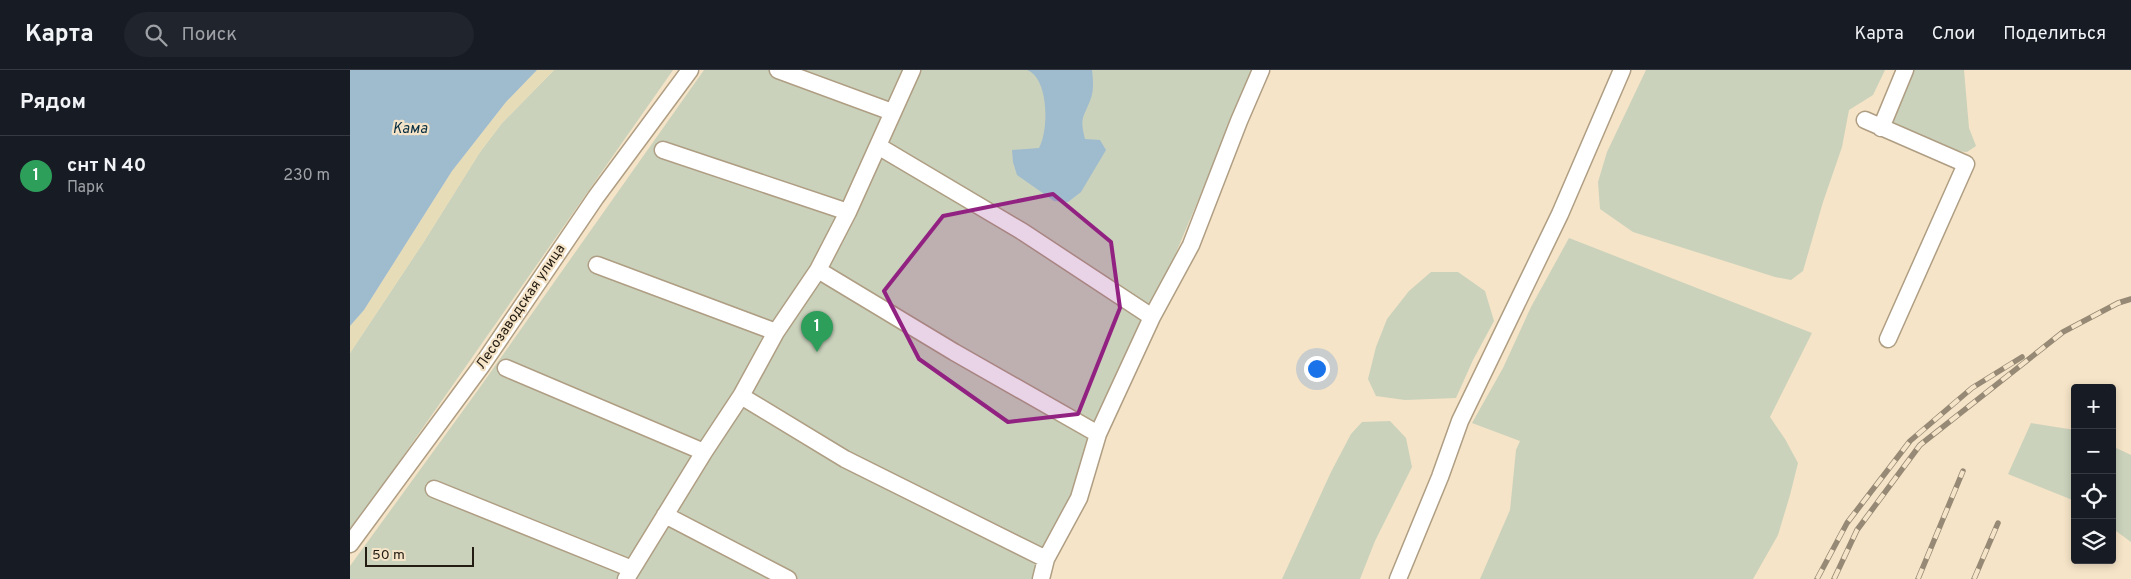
<!DOCTYPE html>
<html lang="ru">
<head>
<meta charset="utf-8">
<style>
	:root { --surface:#171b24; --page:#20242c; --text:#f1f3f6; --muted:#9ea1a6; --line:#363941; --accent:#c695c2 }
	body { margin:0; font-family:Overpass,sans-serif; background:var(--page); color:var(--text) }
	.controls { position:absolute; right:15px; bottom:15px; display:grid; overflow:hidden; border-radius:5px; box-shadow:0 2px 8px #0003 }
	.controls button { width:45px; height:45px; display:grid; place-items:center; padding:0; border:0; border-bottom:1px solid var(--line); background:var(--surface); color:var(--text); font:25px sans-serif }
	.scale { position:absolute; left:15px; bottom:12px; width:109px; box-sizing:border-box; padding-left:5px; border:2px solid #231c12; border-top:0; font-size:14px; line-height:18px; white-space:nowrap; color:#231c12; -webkit-text-stroke:4px #f5e4c7; paint-order:stroke }
	.you { position:absolute; left:966px; top:298px; width:18px; height:18px; margin:-12px; border:4px solid #fff; border-radius:50%; background:#1a73e8; box-shadow:0 0 0 8px #1a73e833 }
	.badge { display:grid; place-items:center; width:32px; height:32px; border-radius:50%; background:var(--accent); color:#fff; font-size:16px; font-weight:700 }
	.pin { position:absolute; translate:-50% -41px; filter:drop-shadow(0 1px 2px #0008) }
	.pin::after { content:''; position:absolute; top:26px; width:18px; height:15px; background:inherit; clip-path:polygon(0 0,100% 0,50% 100%) }
	.list { margin:0; padding:0; list-style:none }
	h2 { display:flex; justify-content:space-between; align-items:center; height:65px; margin:0; padding:0 20px; font-size:21px }
	h2 small { font-size:16px; font-weight:400; color:var(--muted) }
	.list li { display:grid; grid-template-columns:32px 1fr auto; gap:15px; align-items:center; box-sizing:border-box; height:80px; padding:0 20px; border-top:1px solid var(--line) }
	.list b { display:block; font-size:19px; white-space:nowrap }
	.list p { margin:0; font-size:16px; white-space:nowrap; color:var(--muted) }
	.list em { font-size:16px; font-style:normal; color:var(--muted) }
	.icon { flex:none; width:28px; height:28px; fill:none; stroke:currentColor; stroke-width:2; stroke-linecap:round; stroke-linejoin:round }
	.map { position:relative; flex:none; width:1781px; height:509px; overflow:hidden }
	header { display:flex; align-items:center; gap:30px; box-sizing:border-box; height:70px; padding:0 25px; background:var(--surface); border-bottom:1px solid var(--line) }
	header strong { font-size:24px }
	nav { display:flex; gap:28px; margin-inline-start:auto; font-size:18px }
	.search { width:350px; height:45px; background:var(--page); display:flex; align-items:center; gap:12px; box-sizing:border-box; padding:0 18px; border-radius:28px; color:var(--muted); font-size:19px }
	main { display:flex }
	aside { flex:1; background:var(--surface) }
	.map>svg:first-child { display:block }
</style>
</head>
<body>
<header>
<strong>Карта</strong>
<div class="search"><svg class="icon" aria-label="search" viewBox="0 0 24 24"><circle cx="10" cy="10" r="6"/><path d="M15 15l6 6"/></svg>Поиск</div>
<nav><a>Карта</a><a>Слои</a><a>Поделиться</a></nav>
</header>
<main>
<aside>
<h2>Рядом<small></small></h2>
<ul class="list">
<li><span class="badge" style="background:#2e9e5b">1</span><div><b>снт N 40</b><p>Парк</p></div><em>230 m</em></li>
</ul>
</aside>
<div class="map">
<svg width="1781" height="509" viewBox="0 0 1781 509">
	<rect width="100%" height="100%" fill="#f5e4c7"/>
	<path fill="#cad2bc" d="M204,0H323L0,462V283L73,173L130,82L152,53Z
		M354,0H903L724,425L682,509H0V496L128,320Z
		M1296,0H1535L1523,25L1499,40L1492,77L1473,132L1453,201L1441,210L1425,207L1283,162L1250,139L1248,112L1257,82Z
		M1559,0H1614L1619,58L1626,76L1617,82L1605,81L1543,56L1540,48Z
		M1219,168L1462,263L1420,347L1435,369L1448,393L1440,425L1428,465L1403,509H1130L1160,440L1166,380L1170,371L1122,353L1153,298L1181,237Z
		M1081,202H1108L1135,221L1144,251L1123,290L1106,328L1055,330L1026,326L1018,309L1026,277L1037,249L1059,221Z
		M1040,351L1056,368L1062,397L1025,471L1010,509H932L981,402L1001,364L1012,352Z
		M1681,353L1725,360V431L1658,404Z
		M1762,376L1781,385V472L1762,458Z"/>
	<path fill="#e6ddb8" d="M187,0H204L152,53L130,82L73,173L0,283V256L14,240L102,101L156,32Z"/>
	<path fill="#9fbbce" d="M0,0H187L156,32L102,101L14,240L0,256Z
		M677,0H742C743,8 744,20 741,28C734,48 729,46 735,69L750,70L756,80L731,122L718,132L704,131L667,105L663,92L662,80L689,78C699,60 699,8 677,0Z"/>
	<g fill="none" stroke-linecap="round" stroke-linejoin="round">
		<g stroke="#af9e83" stroke-width="19">
			<path id="minor" d="M428,0L542,42
				M1515,50L1616,94L1538,269
				M1531,58L1555,0
				M528,76L673,162L802,247
				M313,80L498,142
				M247,195L426,262
				M468,200L604,282L748,364
				M156,298L354,382
				M391,326L495,389L696,489
				M84,419L282,499
				M315,445L438,509
				M0,474L132,295L246,127L340,0
				M276,509L354,382L391,326L426,262L468,200L498,142L562,0
				M691,509L696,489L729,428L748,364L802,247L841,175L889,51L911,0
				M1048,509L1090,407L1110,351L1210,144L1272,0"/>
		</g>
		<use href="#minor" stroke="#fff" stroke-width="16"/>
		<g stroke="#968975" stroke-width="5.5">
			<path id="rail" d="M1467,509L1497,453L1560,371L1622,318L1672,287
				M1484,509L1507,460L1570,375L1713,262L1768,233L1781,229
				M1568,509L1613,401
				M1624,509L1648,453"/>
		</g>
		<use href="#rail" stroke="#f5e4c7" stroke-width="4" stroke-dasharray="11" stroke-linecap="butt"/>
	</g>
	<path fill="#922282" fill-opacity="0.2" stroke="#922282" stroke-width="4" stroke-linejoin="round" d="M703,124L761,172L770,238L728,344L658,352L569,289L534,221L593,146Z"/>
	<g text-anchor="middle" dominant-baseline="central" stroke-width="4.5" stroke-linejoin="round" paint-order="stroke">
		<g font-size="14" fill="#231c12" stroke="#f5e4c7">
			<text transform="translate(171 237) rotate(-56)">Лесозаводская улица</text>
		</g>
		<g font-size="15" font-style="italic" fill="#082e43" stroke="#f5e4c7">
			<text x="60" y="59">Кама</text>
		</g>
	</g>
</svg>
<div class="controls">
<button>+</button>
<button>−</button>
<button><svg class="icon" aria-label="locate" viewBox="0 0 24 24"><circle cx="12" cy="12" r="6"/><path d="M12 2v4M12 18v4M2 12h4M18 12h4"/></svg></button>
<button><svg class="icon" aria-label="layers" viewBox="0 0 24 24"><path d="M12 4l9 5-9 5-9-5zM3 14l9 5 9-5"/></svg></button>
</div>
<div class="scale">50 m</div>
<div class="you"></div>
<div class="pin badge" style="left:467px;top:282px;background:#2e9e5b">1</div>
</div>
</main>
</body>
</html>
